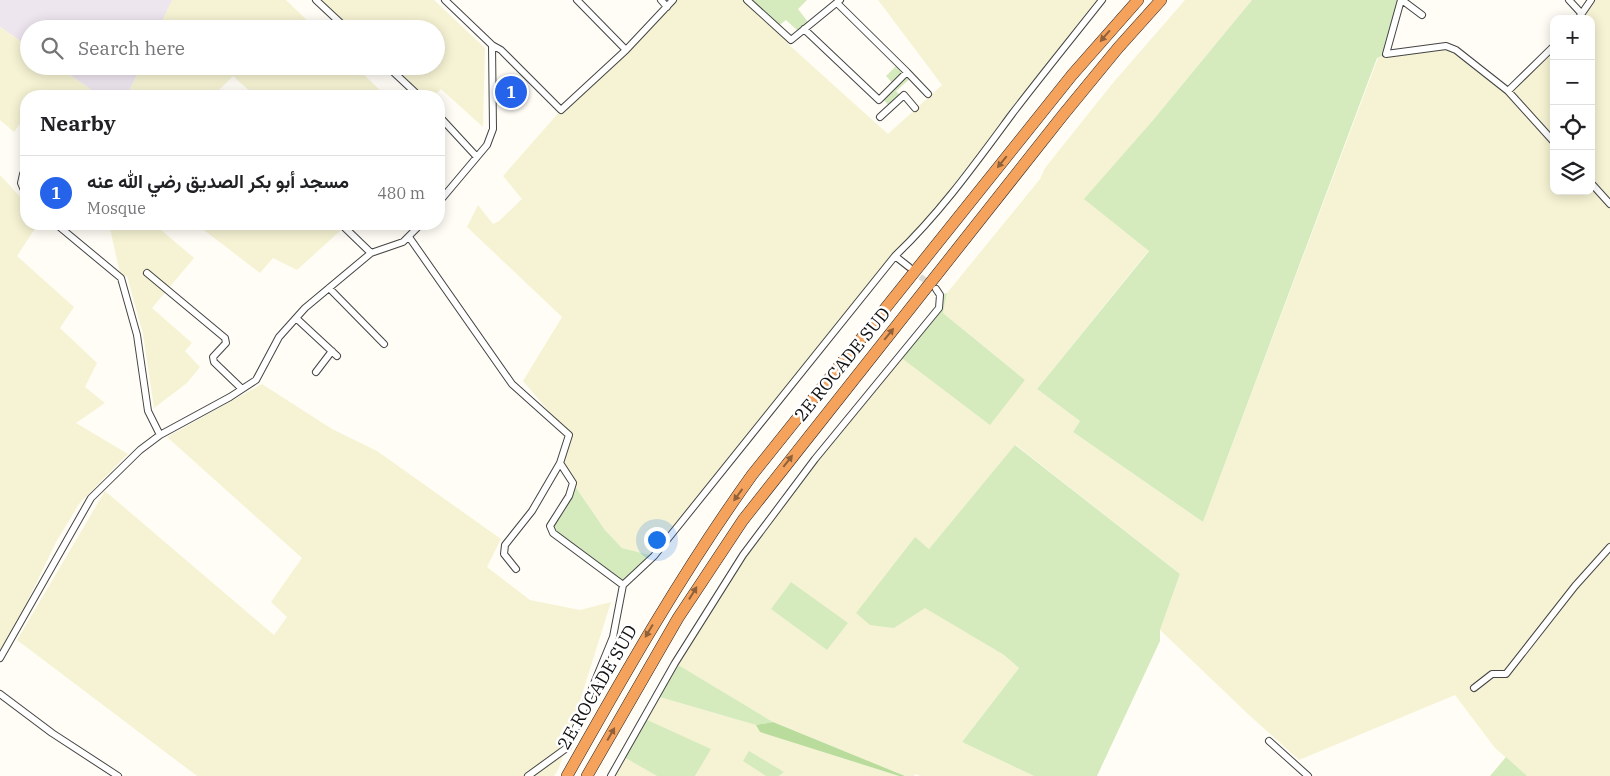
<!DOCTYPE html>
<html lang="en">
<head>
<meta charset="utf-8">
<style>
	:root { --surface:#fff; --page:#f6f6f6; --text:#202124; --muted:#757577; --line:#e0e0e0; --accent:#2563eb }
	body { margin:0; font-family:"IBM Plex Serif",Vazirmatn,serif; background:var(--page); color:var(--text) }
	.controls { position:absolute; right:15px; top:15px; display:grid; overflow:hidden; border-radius:10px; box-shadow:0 2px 12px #0003 }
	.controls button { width:45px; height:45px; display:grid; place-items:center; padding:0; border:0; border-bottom:1px solid var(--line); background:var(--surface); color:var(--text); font:25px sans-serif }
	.you { position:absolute; left:656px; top:539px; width:18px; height:18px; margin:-12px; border:4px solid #fff; border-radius:50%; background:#1a73e8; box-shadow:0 0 0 8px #1a73e833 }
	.badge { display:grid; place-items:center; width:32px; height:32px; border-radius:50%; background:var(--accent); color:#fff; font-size:16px; font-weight:700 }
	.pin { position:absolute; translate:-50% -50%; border:2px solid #fff; box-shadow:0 1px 5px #0006 }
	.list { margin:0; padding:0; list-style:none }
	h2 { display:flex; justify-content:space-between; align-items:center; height:65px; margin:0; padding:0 20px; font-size:21px }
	h2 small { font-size:16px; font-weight:400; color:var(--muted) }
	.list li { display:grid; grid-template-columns:32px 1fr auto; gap:15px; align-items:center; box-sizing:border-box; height:75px; padding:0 20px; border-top:1px solid var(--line) }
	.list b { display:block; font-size:19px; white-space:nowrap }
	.list p { margin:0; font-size:16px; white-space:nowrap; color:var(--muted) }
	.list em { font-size:16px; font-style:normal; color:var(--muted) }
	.icon { flex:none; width:28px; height:28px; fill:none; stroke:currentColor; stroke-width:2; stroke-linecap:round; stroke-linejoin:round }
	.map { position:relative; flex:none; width:1610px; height:776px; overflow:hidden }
	.search { position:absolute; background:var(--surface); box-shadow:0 2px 12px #0003; left:20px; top:20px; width:425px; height:55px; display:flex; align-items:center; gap:12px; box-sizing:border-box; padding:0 18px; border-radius:28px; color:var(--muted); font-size:19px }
	.panel { position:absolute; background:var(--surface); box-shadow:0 2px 12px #0003; left:20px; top:90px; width:425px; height:140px; border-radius:20px }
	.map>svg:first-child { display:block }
</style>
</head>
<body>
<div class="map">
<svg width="1610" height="776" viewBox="0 0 1610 776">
	<rect width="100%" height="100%" fill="#fffdf5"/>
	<path fill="#eee6ef" d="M0,0H173L159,29H29V47L0,27Z
		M57,66H141L127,96H100Z"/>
	<path fill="#f6f3d4" d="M172,0H286L316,29H158Z
		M320,0H434L485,48L483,127L441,89L434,96H422L390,66H436V29H350Z
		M673,0H747L791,40L788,44L888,134L942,85L878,0H1102L972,170L895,256L654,556L622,548L605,530L560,463L569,435L523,381L562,317L467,227L478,205L493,224L499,221L522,199L503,176L561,110Z
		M1185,0H1252L1154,119L1085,199L1149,250L1037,389L1080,421L1073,432L1203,522L1378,58L1386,54L1446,46L1508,91L1554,46V191H1591V19H1578L1591,0H1610V776H1527L1495,748L1455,695L1299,760L1248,714L1160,630L1180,574L1016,445L929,549L914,538L894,628L925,607L1004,655L1019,668L962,742L1034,776H920L915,774L914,776H905L773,722L675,663L743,555L899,356L1025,380L943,313L947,293L1040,179L1045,168L1112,84Z
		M0,27L29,47V66H57L100,96H26V115L14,132L0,120Z
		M141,66H355L386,96H255L233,76L213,96H127Z
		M0,175L26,203V224H38L17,256L74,307L60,328L97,363L85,387L105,403L76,423L128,454L79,504L56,542L18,621L0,650Z
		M109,224H154L194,258L152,308L192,343L185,351L200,367L187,383L154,408L143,334L127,276L121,278Z
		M196,224H335L341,230L297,270L273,258L260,273Z
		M262,384L332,429L377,451L501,539L487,567L530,600L580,610L611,602L559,768L554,776H197L17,640L105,491L274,635L287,617L271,602L302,558L167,437Z
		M656,696L756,725L760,732L899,776H779L784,772L744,761L766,776H695L710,749L643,718Z
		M622,756L657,776H611Z"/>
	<path fill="#d5ebbd" d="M747,0H807L798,9L808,22L798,31L786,20L777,27Z
		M1252,0H1401L1386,54L1377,58L1203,522L1073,432L1080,421L1037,389L1149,251L1084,199L1154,119Z
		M898,64L912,77L896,91L901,96L890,107L882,98L894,85L886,76Z
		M947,293L943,313L1025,380L990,425L899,356L939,308L940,295Z
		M1015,445L1180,574L1160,630V641L1097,776H1034L962,742L1019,668L1004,655L925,608L894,628L870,625L856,613L915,537L929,549Z
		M573,483L605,530L622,548L654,556L623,585L553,533L550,526Z
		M791,582L848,623L827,650L771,609Z
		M675,663L773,722L756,725L656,696Z
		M643,718L711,749L695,776H657L622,756Z
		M749,751L784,772L779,776H766L743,761Z
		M1506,757L1527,776H1490Z"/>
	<path fill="#b9dc9c" d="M773,722L905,776H899L760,732L756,725Z"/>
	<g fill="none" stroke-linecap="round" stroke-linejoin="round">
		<path stroke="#dbdad3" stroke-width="6" stroke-dasharray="6 3" stroke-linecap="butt" d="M913,271L931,285"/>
		<g stroke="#444" stroke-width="8">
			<path id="minor" d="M316,0L347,29
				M577,0L626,50
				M661,0L667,7
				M747,0L791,40L840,0
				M1401,0L1386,54L1446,46L1456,50L1508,91L1554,142
				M1402,0L1422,15
				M1569,0L1581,13
				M1578,19L1591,0
				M804,29L879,100L907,72L837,3
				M492,45L501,50L561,110L626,50L673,0
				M387,66L419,96
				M907,72L928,94
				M1508,91L1554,46
				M439,116L476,156
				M880,117L904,95L915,108
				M23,174L21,183L26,195
				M1591,183L1610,204
				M439,202L487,145L493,129L492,45L445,0
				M56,224L121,278L137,335L148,411L160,435
				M341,224L371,253
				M409,237L512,384L569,435L560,463L573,483L569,496L550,526L553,533L623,585L613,637L568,747L528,776
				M895,256L909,267
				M147,273L225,338L226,343L213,357L214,362L242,389
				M329,288L384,344
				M296,318L337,356
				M316,372L332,351
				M516,569L504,554L505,545L532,511L560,463
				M623,585L654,556L895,256C940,213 975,164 1012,114C1041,76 1072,38 1102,0
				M0,658L91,498L140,450L160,435L230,397L256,380L279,337L305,308L371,253L403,242L421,224
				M1474,688L1492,674H1506L1575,586L1610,547
				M0,694L52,733L118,776
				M1269,741L1308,776
				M611,776L675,663L743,555L815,459L939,308L940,295L936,289"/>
		</g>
		<g stroke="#222" stroke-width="12">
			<path id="motorway" d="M567,776C625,673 683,571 752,475L1072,75L1138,0
				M587,776L678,618L743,520L1063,115L1118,48L1161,0"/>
		</g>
		<use href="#minor" stroke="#fff" stroke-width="6"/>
		<use href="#motorway" stroke="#f5a25d" stroke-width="11"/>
	</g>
	<defs><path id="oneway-solid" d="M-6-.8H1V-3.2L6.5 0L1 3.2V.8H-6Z" transform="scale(1.25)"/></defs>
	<g fill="#8e613b">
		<use href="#oneway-solid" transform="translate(1105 36) rotate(131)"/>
		<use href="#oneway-solid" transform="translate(1002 162) rotate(129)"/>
		<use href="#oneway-solid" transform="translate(889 334) rotate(-51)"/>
		<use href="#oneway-solid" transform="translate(788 461) rotate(-52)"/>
		<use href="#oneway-solid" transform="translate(738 495) rotate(126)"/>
		<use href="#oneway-solid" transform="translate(693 593) rotate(-58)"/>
		<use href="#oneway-solid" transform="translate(649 631) rotate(121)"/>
		<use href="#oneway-solid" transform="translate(611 734) rotate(-60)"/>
	</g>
	<g text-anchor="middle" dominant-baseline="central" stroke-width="5" stroke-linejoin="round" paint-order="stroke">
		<g font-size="18" fill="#111" stroke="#fff">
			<text transform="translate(842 364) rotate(-51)">2E ROCADE SUD</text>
			<text transform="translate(597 687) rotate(-60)">2E ROCADE SUD</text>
		</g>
	</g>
</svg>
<div class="controls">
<button>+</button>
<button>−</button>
<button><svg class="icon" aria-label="locate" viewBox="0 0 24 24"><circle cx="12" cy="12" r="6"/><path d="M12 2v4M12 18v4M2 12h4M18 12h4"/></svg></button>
<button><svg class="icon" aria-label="layers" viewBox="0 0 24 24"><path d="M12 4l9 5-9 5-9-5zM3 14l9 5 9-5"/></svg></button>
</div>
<div class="you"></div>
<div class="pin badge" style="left:511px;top:92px">1</div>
<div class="search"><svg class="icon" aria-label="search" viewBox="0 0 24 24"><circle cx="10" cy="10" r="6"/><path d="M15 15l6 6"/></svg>Search here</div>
<section class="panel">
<h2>Nearby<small></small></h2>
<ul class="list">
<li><span class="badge">1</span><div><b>مسجد أبو بكر الصديق رضي الله عنه</b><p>Mosque</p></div><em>480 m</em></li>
</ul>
</section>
</div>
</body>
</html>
